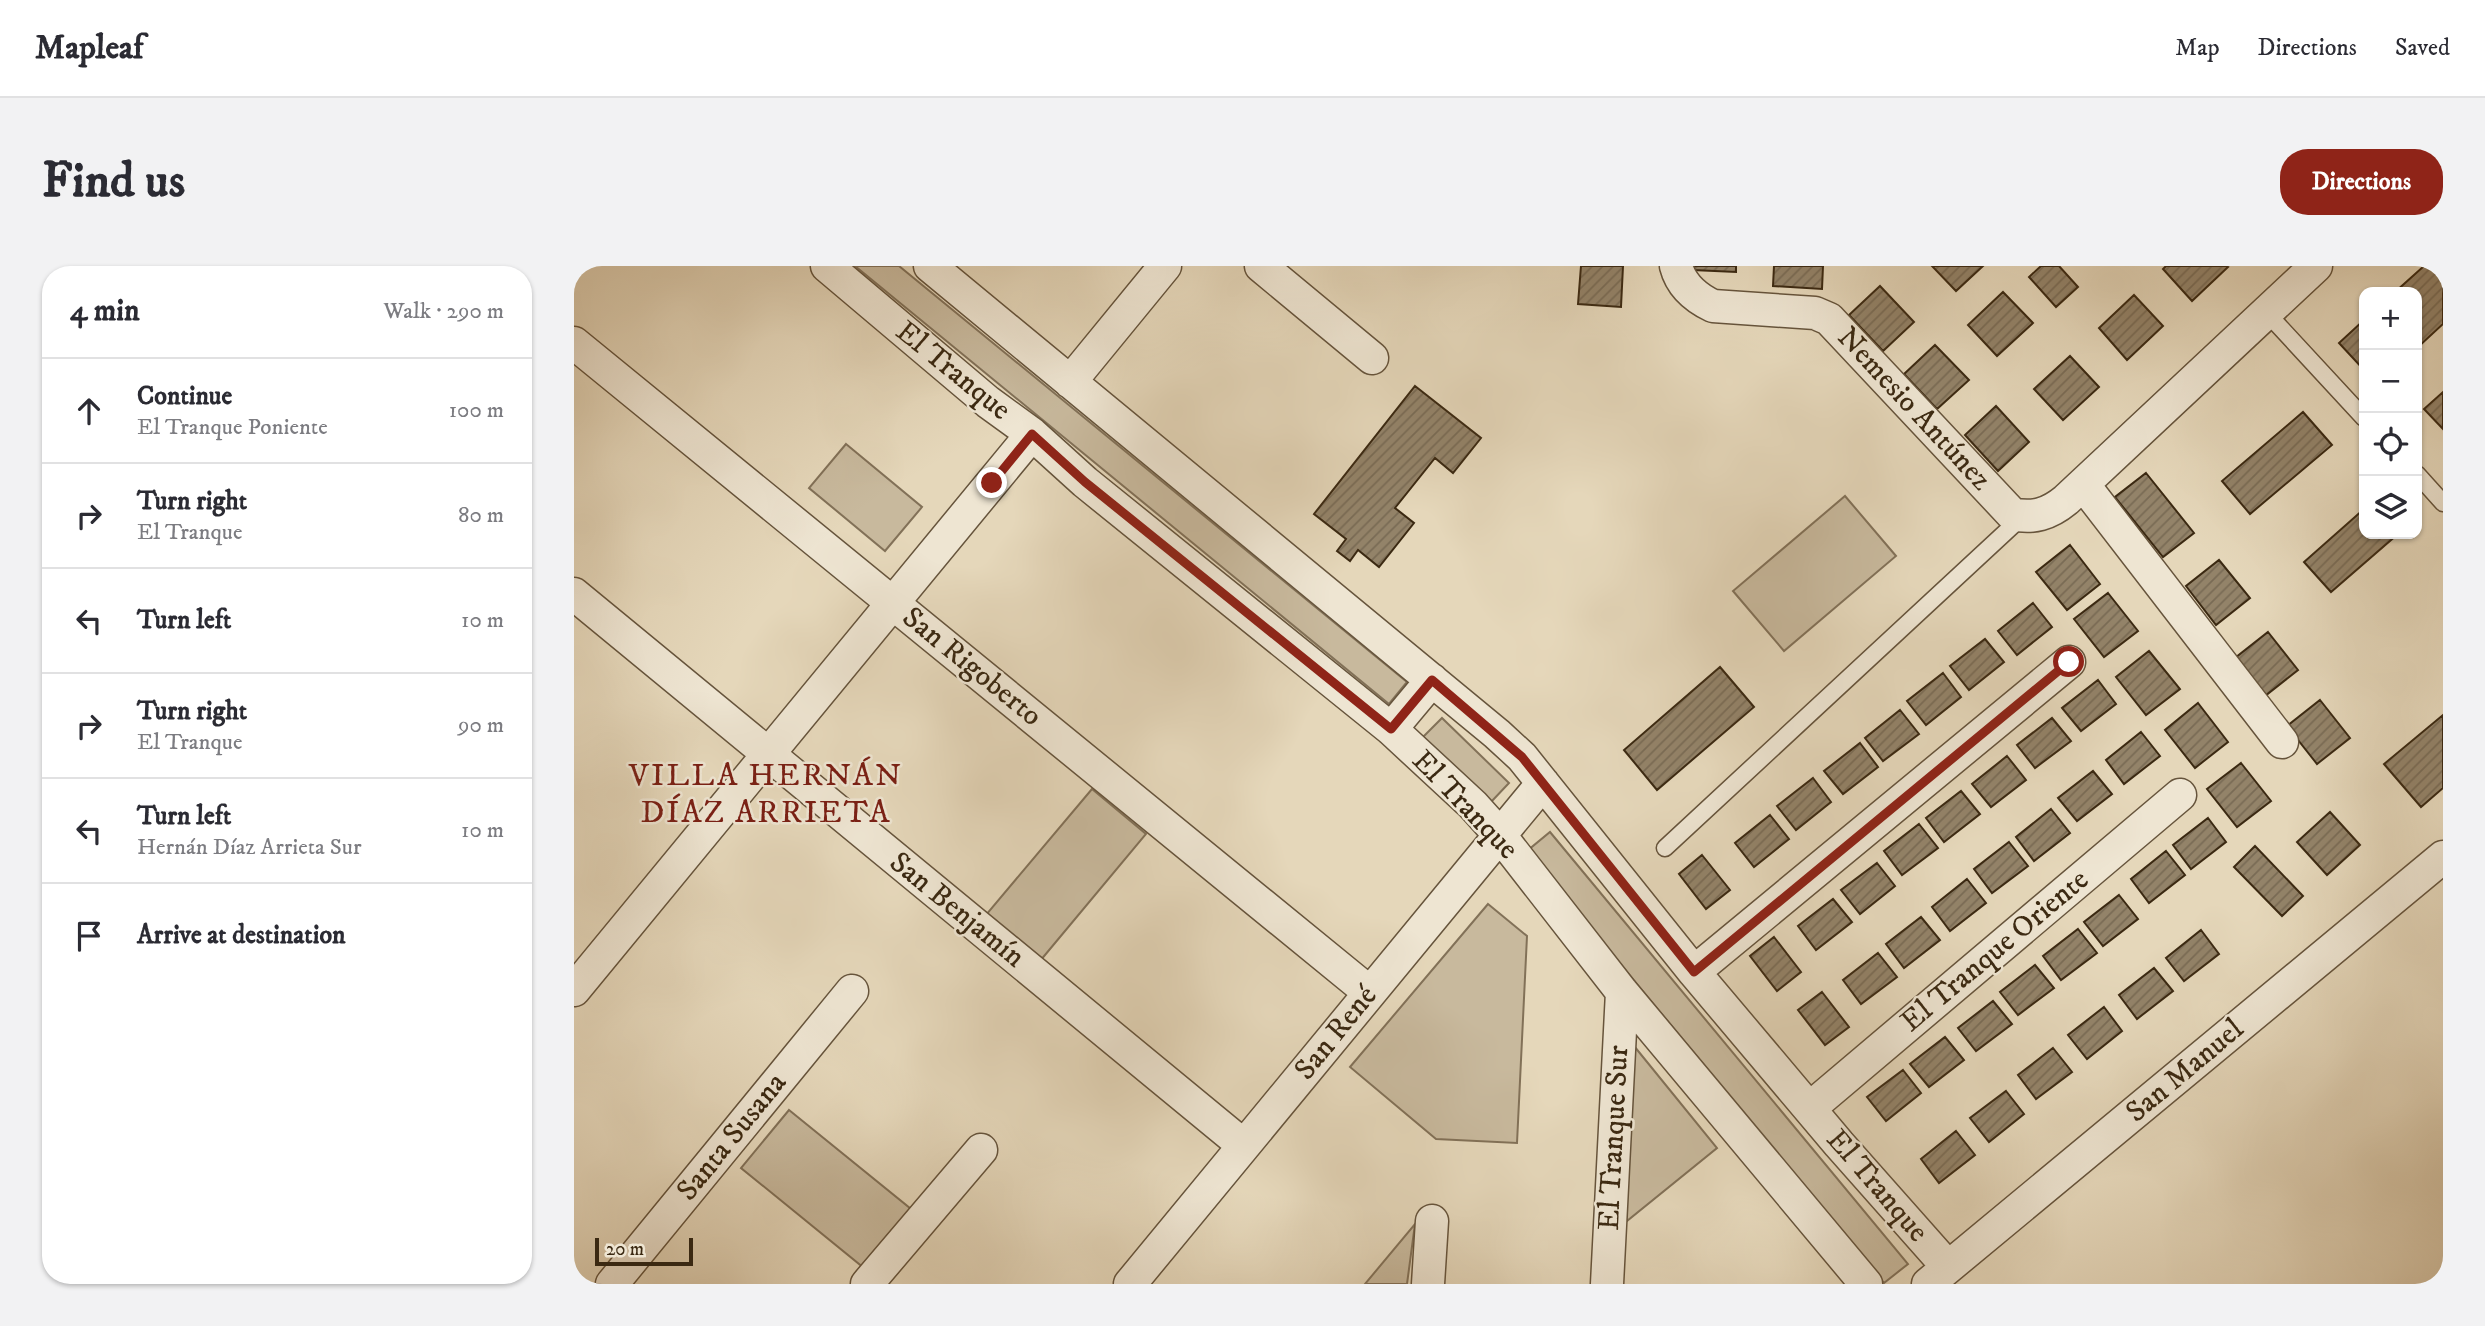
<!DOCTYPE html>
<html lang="en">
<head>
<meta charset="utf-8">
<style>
	:root { --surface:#fff; --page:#f2f2f3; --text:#2b2b33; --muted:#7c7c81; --line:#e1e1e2; --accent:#8f2418 }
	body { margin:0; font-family:"IM FELL DW Pica",serif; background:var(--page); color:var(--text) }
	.controls { position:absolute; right:21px; top:21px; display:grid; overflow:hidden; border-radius:14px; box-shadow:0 2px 5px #0004 }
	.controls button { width:63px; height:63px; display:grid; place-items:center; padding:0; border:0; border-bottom:2px solid var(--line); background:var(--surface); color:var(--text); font:35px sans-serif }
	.scale { position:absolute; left:21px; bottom:18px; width:98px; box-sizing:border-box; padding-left:7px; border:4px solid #3b2912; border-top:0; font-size:19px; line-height:24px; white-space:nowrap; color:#3b2912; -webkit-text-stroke:5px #eee5d2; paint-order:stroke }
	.stop { position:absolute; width:21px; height:21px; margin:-16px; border:5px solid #8f2418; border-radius:50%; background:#fff }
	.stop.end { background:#8f2418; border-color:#fff; box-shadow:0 2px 7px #0008 }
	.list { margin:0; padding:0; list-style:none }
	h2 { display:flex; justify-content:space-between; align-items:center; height:91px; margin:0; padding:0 28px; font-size:30px }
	h2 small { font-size:23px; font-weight:400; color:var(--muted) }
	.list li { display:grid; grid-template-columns:46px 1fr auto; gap:21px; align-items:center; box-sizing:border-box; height:105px; padding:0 28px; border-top:2px solid var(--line) }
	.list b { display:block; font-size:26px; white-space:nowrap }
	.list p { margin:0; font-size:23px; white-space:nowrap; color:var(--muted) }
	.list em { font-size:23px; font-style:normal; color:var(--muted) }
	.icon { flex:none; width:38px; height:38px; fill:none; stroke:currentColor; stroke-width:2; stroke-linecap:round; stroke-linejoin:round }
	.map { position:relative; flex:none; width:1869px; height:1018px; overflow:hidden; border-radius:28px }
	header { display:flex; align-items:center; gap:42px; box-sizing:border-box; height:98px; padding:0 35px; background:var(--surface); border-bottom:2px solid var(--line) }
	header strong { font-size:33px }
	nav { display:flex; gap:38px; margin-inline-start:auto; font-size:24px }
	.intro { display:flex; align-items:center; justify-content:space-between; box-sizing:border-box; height:168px; padding:0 42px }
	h1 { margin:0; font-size:49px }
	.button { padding:18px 32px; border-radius:28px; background:var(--accent); color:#fff; font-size:24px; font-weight:700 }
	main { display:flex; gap:42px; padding:0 42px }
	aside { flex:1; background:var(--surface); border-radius:28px; box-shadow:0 2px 5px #0004 }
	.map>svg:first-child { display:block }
</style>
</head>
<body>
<header>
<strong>Mapleaf</strong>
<nav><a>Map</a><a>Directions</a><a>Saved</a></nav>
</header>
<div class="intro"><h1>Find us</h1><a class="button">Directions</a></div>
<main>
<aside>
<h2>4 min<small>Walk · 290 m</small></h2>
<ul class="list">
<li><svg class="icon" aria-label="ahead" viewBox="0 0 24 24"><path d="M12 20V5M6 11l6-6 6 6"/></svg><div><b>Continue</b><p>El Tranque Poniente</p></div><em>100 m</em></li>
<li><svg class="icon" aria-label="right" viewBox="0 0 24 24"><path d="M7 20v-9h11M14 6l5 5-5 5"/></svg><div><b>Turn right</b><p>El Tranque</p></div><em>80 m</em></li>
<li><svg class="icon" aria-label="left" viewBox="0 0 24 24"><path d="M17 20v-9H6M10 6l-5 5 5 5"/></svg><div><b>Turn left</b></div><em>10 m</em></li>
<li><svg class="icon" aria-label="right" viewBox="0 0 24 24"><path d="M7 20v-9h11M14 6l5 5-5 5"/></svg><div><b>Turn right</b><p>El Tranque</p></div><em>90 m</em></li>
<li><svg class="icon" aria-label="left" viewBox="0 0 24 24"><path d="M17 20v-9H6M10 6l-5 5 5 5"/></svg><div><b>Turn left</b><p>Hernán Díaz Arrieta Sur</p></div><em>10 m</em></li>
<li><svg class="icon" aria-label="arrive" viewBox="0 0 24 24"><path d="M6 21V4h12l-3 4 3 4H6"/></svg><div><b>Arrive at destination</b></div></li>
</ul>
</aside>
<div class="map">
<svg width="1869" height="1018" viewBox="0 0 1869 1018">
	<defs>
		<pattern id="building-hatch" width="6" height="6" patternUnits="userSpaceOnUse" patternTransform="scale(1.75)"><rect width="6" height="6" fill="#938369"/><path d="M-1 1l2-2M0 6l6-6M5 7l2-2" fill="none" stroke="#796b55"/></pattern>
	</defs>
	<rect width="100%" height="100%" fill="#e5d7ba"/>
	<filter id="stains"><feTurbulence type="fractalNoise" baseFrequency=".00286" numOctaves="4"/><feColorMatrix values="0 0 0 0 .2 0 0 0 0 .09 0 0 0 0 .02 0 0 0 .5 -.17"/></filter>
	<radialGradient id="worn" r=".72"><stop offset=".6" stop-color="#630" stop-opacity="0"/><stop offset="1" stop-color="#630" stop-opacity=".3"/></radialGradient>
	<path fill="#c8b99d" stroke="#827158" stroke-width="2" d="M281,0H325L833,416L815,438Z
		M272,178L348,241L311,285L235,222Z
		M1271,230L1322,290L1210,385L1159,325Z
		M868,452L935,517L917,536L849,471Z
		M518,523L572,568L466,695L411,650Z
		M976,566L1334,998L1310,1017L953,585Z
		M914,638L953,670L943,877L862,873L776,801Z
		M1056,775L1143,882L1048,959Z
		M215,844L337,943L290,1002L167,902Z
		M841,958L833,1018H791Z"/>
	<path fill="url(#building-hatch)" stroke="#3b2912" stroke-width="2" d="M1007,0H1049L1047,41L1004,38Z
		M1119,0H1162V6L1119,4Z
		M1200,0H1249L1248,23L1199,20Z
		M1358,0H1409L1382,25Z
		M1467,0H1485L1504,21L1482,41L1455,11Z
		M1592,0H1652L1654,1L1618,35L1589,3Z
		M1850,0H1869V58L1843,82V26H1821Z
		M1306,20L1340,56L1309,85L1275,49Z
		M1429,26L1459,57L1423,90L1394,59Z
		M1560,29L1589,60L1553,94L1525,62Z
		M1790,54V104L1765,77Z
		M1361,79L1395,114L1363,143L1330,108Z
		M1496,90L1525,121L1489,154L1460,123Z
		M841,120L907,172L879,207L861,192L821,242L840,257L805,301L784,284L776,295L763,285L772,273L740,248Z
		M1869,126V163L1850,143Z
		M1422,140L1455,176L1424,205L1391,169Z
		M1729,146L1758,179L1676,248L1648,215Z
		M1572,207L1620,267L1589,291L1541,231Z
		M1790,243V268H1824L1757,326L1730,296Z
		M1496,279L1526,318L1493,344L1462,306Z
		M1645,294L1676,332L1642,359L1612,320Z
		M1534,327L1564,365L1530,391L1500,353Z
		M1459,337L1478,361L1443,389L1424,365Z
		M1694,366L1724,404L1691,430L1661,392Z
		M1411,373L1430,396L1395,424L1376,400Z
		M1575,385L1606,423L1572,449L1542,411Z
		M1146,401L1180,441L1083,524L1050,484Z
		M1369,407L1387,431L1352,459L1333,435Z
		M1524,414L1542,438L1507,465L1488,442Z
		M1746,434L1776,472L1743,498L1713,460Z
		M1624,437L1654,476L1621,502L1591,464Z
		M1326,444L1345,468L1309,495L1291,472Z
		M1869,449V522L1847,541L1810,498Z
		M1478,452L1497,475L1461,502L1443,479Z
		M1567,466L1586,490L1550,518L1532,494Z
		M1286,477L1304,501L1269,528L1250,505Z
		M1433,490L1452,514L1417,541L1398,518Z
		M1667,497L1697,535L1663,561L1633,523Z
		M1519,505L1538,528L1503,555L1484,532Z
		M1239,512L1257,536L1222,564L1203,540Z
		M1387,525L1406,548L1370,576L1352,552Z
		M1477,543L1496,567L1460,595L1442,571Z
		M1756,546L1786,579L1753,609L1723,576Z
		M1196,549L1215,573L1180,601L1161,577Z
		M1634,552L1652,576L1617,603L1599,579Z
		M1345,558L1364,582L1328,609L1310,585Z
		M1435,576L1454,600L1418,627L1400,603Z
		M1681,580L1729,630L1708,650L1660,601Z
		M1592,585L1611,609L1575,637L1557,613Z
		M1128,589L1156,624L1132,643L1105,608Z
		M1303,597L1321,620L1286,648L1267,624Z
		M1393,613L1412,637L1376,665L1358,641Z
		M1545,629L1564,653L1529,680L1510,656Z
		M1259,633L1278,656L1242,684L1224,660Z
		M1347,651L1366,674L1330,702L1312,678Z
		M1504,663L1523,687L1487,714L1469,690Z
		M1627,664L1645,688L1610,715L1592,692Z
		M1200,671L1227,706L1203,725L1176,690Z
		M1304,687L1323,711L1287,738L1269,714Z
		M1461,699L1480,722L1444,749L1426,726Z
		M1580,702L1599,725L1563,753L1545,729Z
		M1248,726L1275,761L1251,779L1224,744Z
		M1419,735L1438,758L1402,785L1384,762Z
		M1530,741L1548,765L1513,793L1494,769Z
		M1371,771L1390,794L1355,821L1336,798Z
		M1479,782L1498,806L1462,833L1444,809Z
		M1329,804L1347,827L1312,855L1293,831Z
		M1432,825L1450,848L1415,876L1396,852Z
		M1382,865L1401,889L1365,917L1347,893Z"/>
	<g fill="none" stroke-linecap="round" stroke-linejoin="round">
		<g stroke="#66543c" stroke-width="19">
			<path id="service" d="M1692,46L1790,152
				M1843,208L1869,237
				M1091,582L1449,250"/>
		</g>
		<g stroke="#66543c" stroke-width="35">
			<path id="minor" d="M253,0L414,136L458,168L511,216L817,463L899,539L925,568L1048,726L1292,1018
				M356,0L923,468L948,491L1120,706L1265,878L1374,1001
				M687,0L798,92
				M1102,0C1107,19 1122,32 1139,40L1241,47L1255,53L1438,248C1459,253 1475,248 1492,234L1742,0
				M0,77L795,726
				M496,116L591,0
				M1509,218L1708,476
				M0,328L669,879
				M817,463L858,414
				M1120,706L1495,396
				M0,724L458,168
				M1236,842L1606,529
				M38,1018L278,725
				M293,1018L407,884
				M556,1018L969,517
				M854,1018L858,955
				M1033,1018L1048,726
				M1354,1018L1869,591"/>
		</g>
		<use href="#service" stroke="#eee5d2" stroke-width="16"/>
		<use href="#minor" stroke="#eee5d2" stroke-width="32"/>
	</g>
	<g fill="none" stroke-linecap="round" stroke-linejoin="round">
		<path stroke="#8f2418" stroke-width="9" d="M418,217L458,168L511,216L817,463L858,414L948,491L1120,706L1495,396"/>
	</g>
	<g text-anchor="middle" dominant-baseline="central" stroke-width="5" stroke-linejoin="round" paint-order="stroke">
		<g font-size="30" fill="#3b2912" stroke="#eee5d2">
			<text transform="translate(379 105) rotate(39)">El Tranque</text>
			<text transform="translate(1340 143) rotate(47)">Nemesio Antúnez</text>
			<text transform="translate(398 401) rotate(39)">San Rigoberto</text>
			<text transform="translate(891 539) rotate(46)">El Tranque</text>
			<text transform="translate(383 644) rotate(39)">San Benjamín</text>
			<text transform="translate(1421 685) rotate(-40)">El Tranque Oriente</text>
			<text transform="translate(762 767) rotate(-51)">San René</text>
			<text transform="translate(1611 805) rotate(-40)">San Manuel</text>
			<text transform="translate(158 871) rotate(-51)">Santa Susana</text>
			<text transform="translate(1040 872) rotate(-87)">El Tranque Sur</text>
			<text transform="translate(1303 920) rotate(49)">El Tranque</text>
		</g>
		<g font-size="32" letter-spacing="2" fill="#7a1f14" stroke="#eee5d2">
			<text x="192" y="510">VILLA HERNÁN<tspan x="192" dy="37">DÍAZ ARRIETA</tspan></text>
		</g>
	</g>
	<rect width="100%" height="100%" filter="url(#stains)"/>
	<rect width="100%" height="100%" fill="url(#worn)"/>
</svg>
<div class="controls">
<button>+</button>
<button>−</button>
<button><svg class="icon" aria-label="locate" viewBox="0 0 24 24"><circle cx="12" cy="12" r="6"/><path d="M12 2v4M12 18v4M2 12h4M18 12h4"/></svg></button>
<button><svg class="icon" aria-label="layers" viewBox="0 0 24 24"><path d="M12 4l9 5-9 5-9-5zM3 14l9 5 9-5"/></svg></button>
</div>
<div class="scale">20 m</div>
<div class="stop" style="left:1495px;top:396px"></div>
<div class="stop end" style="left:418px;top:217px"></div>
</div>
</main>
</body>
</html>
